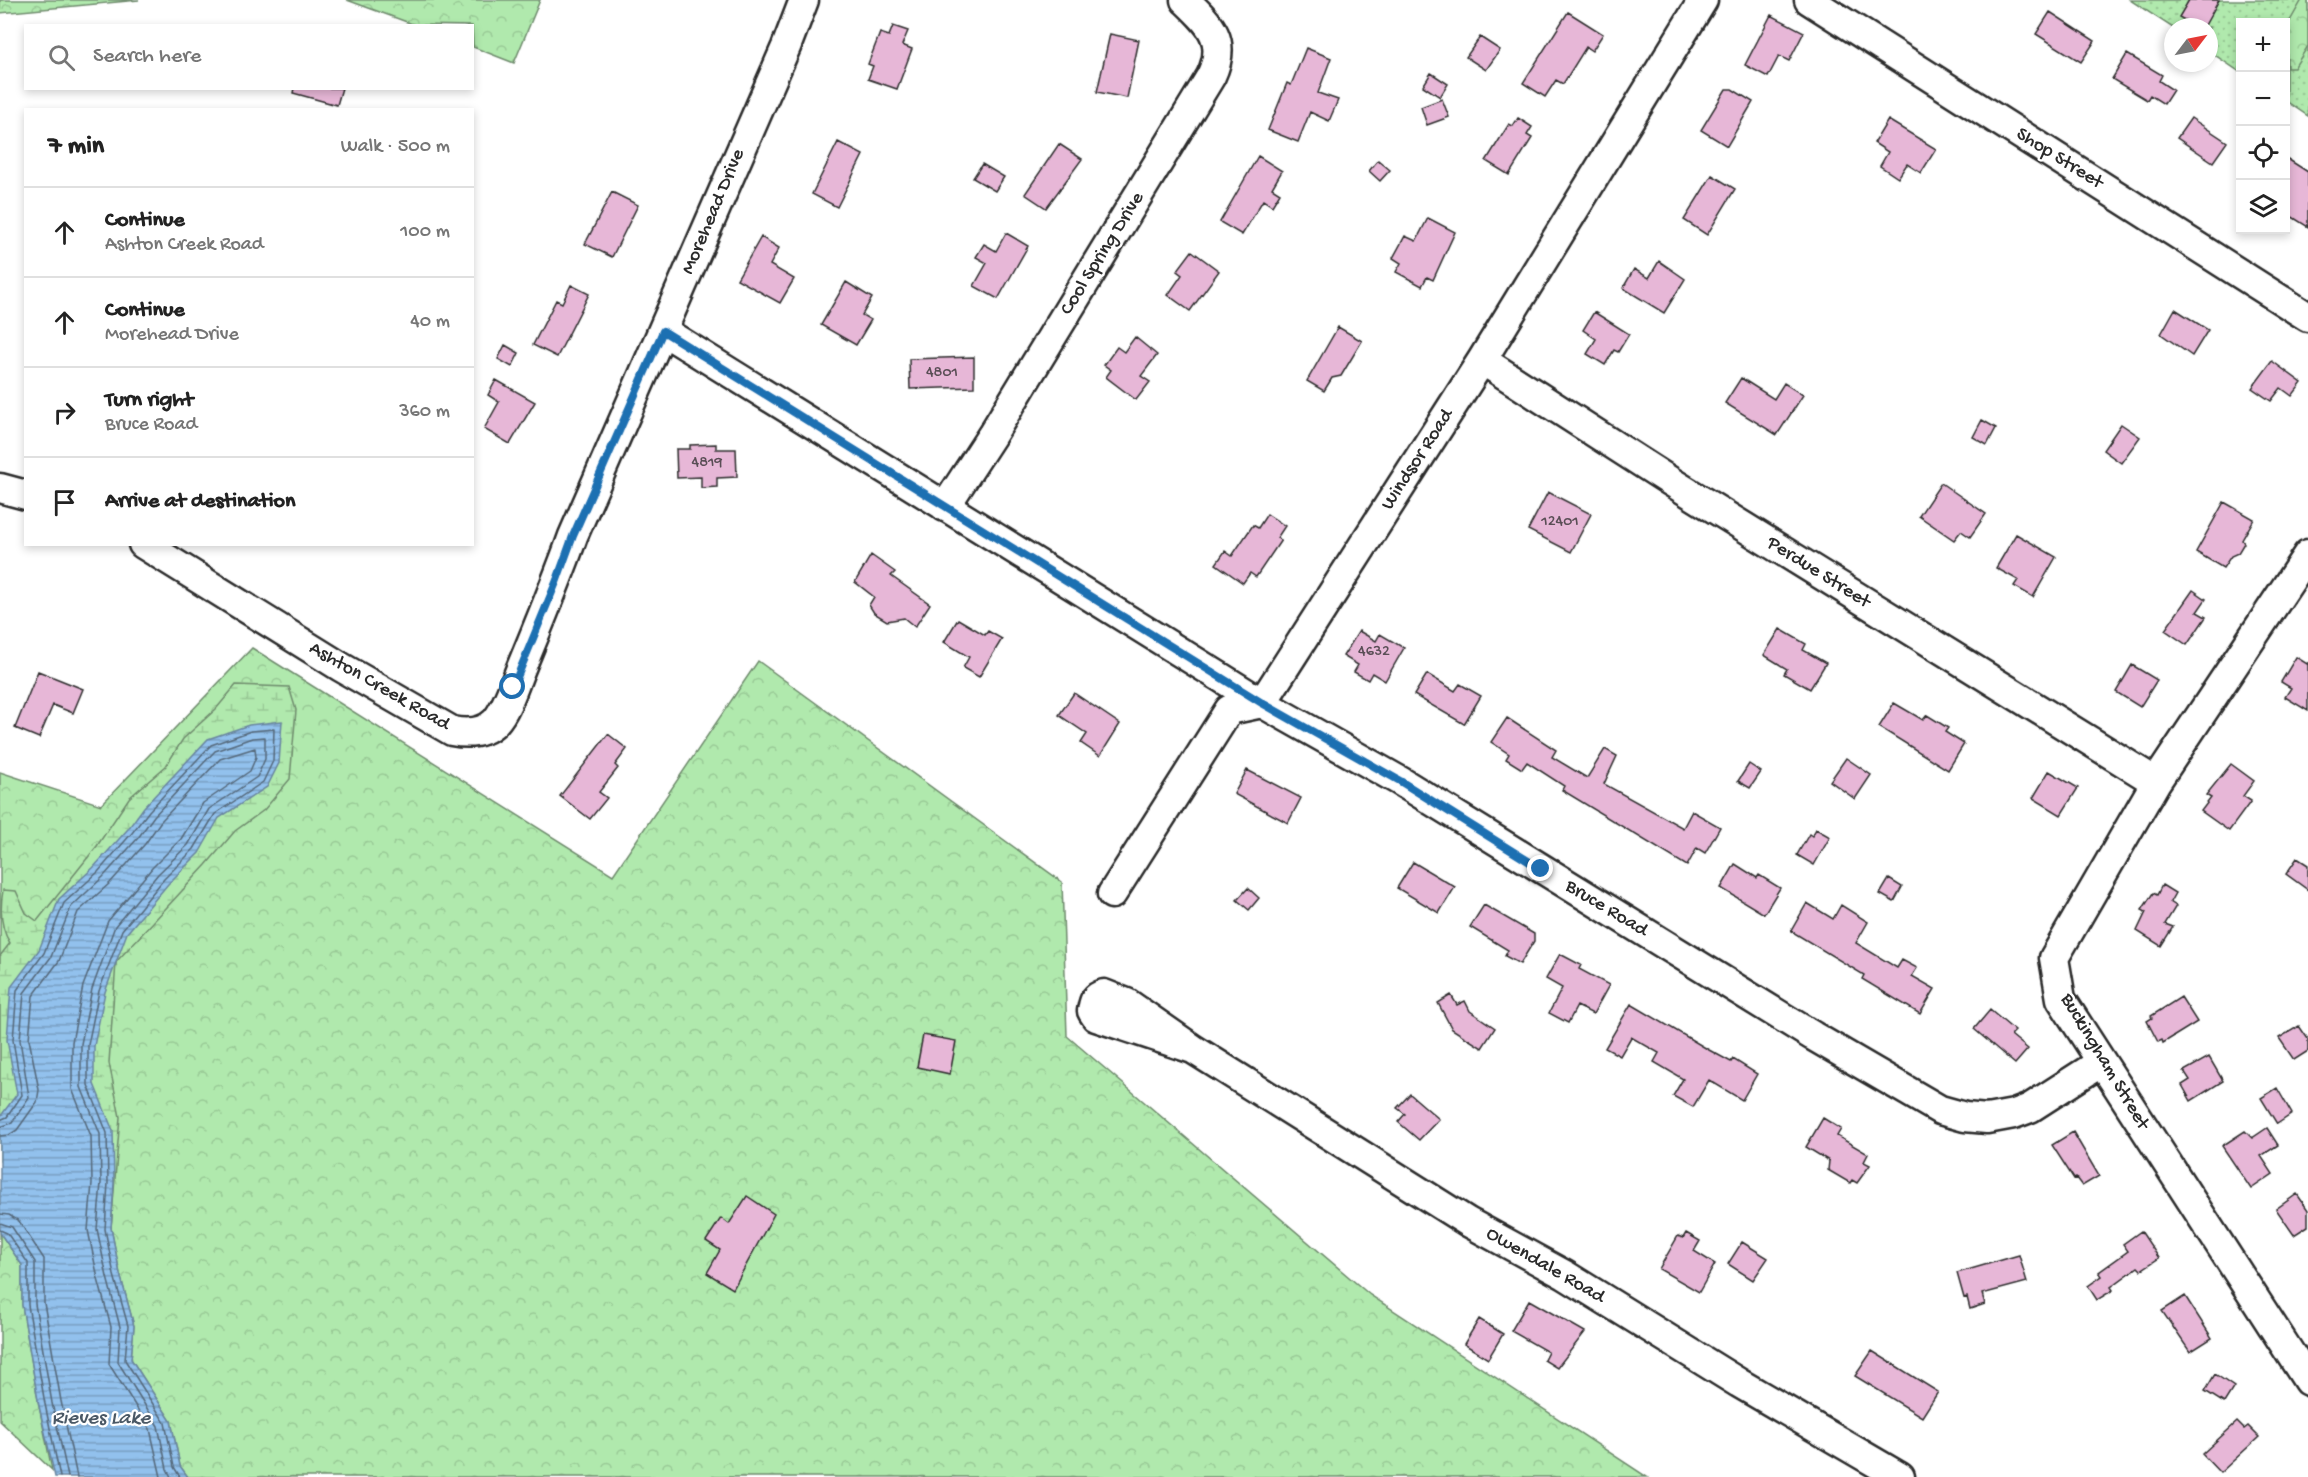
<!DOCTYPE html>
<html lang="en">
<head>
<meta charset="utf-8">
<style>
	:root { --surface:#fff; --page:#f6f6f6; --text:#222; --muted:#767676; --line:#e0e0e0 }
	body { margin:0; font-family:"Gochi Hand",sans-serif; background:var(--page); color:var(--text) }
	.controls { position:absolute; right:18px; top:18px; display:grid; overflow:hidden; border-radius:0px; box-shadow:0 3px 9px #0003 }
	.controls button { width:54px; height:54px; display:grid; place-items:center; padding:0; border:0; border-bottom:2px solid var(--line); background:var(--surface); color:var(--text); font:30px sans-serif }
	.compass { position:absolute; left:2164px; top:18px; width:54px; height:54px; border-radius:50%; background:var(--surface); box-shadow:0 3px 9px #0003; rotate:58deg }
	.stop { position:absolute; width:18px; height:18px; margin:-14px; border:4px solid #1f6fb2; border-radius:50%; background:#fff }
	.stop.end { background:#1f6fb2; border-color:#fff; box-shadow:0 2px 6px #0008 }
	.list { margin:0; padding:0; list-style:none }
	h2 { display:flex; justify-content:space-between; align-items:center; height:78px; margin:0; padding:0 24px; font-size:26px }
	h2 small { font-size:20px; font-weight:400; color:var(--muted) }
	.list li { display:grid; grid-template-columns:39px 1fr auto; gap:18px; align-items:center; box-sizing:border-box; height:90px; padding:0 24px; border-top:2px solid var(--line) }
	.list b { display:block; font-size:22px; white-space:nowrap }
	.list p { margin:0; font-size:20px; white-space:nowrap; color:var(--muted) }
	.list em { font-size:20px; font-style:normal; color:var(--muted) }
	.icon { flex:none; width:33px; height:33px; fill:none; stroke:currentColor; stroke-width:2; stroke-linecap:round; stroke-linejoin:round }
	.map { position:relative; flex:none; width:2308px; height:1477px; overflow:hidden }
	.search { position:absolute; background:var(--surface); box-shadow:0 3px 9px #0003; left:24px; top:24px; width:450px; height:66px; display:flex; align-items:center; gap:15px; box-sizing:border-box; padding:0 21px; border-radius:0px; color:var(--muted); font-size:22px }
	.panel { position:absolute; background:var(--surface); box-shadow:0 3px 9px #0003; left:24px; top:108px; width:450px; height:438px; border-radius:0px }
	.map>svg:first-child { display:block }
</style>
</head>
<body>
<div class="map">
<svg width="2308" height="1477" viewBox="0 0 2308 1477">
	<defs>
		<pattern id="grass-dots" width="8" height="8" patternUnits="userSpaceOnUse" patternTransform="scale(1.5)"><rect width="8" height="8" fill="#b0e9ad"/><path d="M2 2h.1M6 6h.1" fill="none" stroke="#98c895" stroke-width="1.8" stroke-linecap="round"/></pattern>
		<pattern id="forest-crowns" width="20" height="18" patternUnits="userSpaceOnUse" patternTransform="scale(1.5)"><rect width="20" height="18" fill="#b0e9ad"/><path d="M2 6a3 3 0 1 1 6 0M12 15a3 3 0 1 1 6 0" fill="none" stroke="#98c895"/></pattern>
		<pattern id="wetland-marsh" width="20" height="14" patternUnits="userSpaceOnUse" patternTransform="scale(1.5)"><rect width="20" height="14" fill="#b0e9ad"/><path d="M1 5h8M5 5V1M11 12h8M15 12V8" fill="none" stroke="#98c895"/></pattern>
		<pattern id="water-rules" width="6" height="5" patternUnits="userSpaceOnUse" patternTransform="scale(1.5)"><rect width="6" height="5" fill="#92c1ed"/><path d="M0 2.5h6" fill="none" stroke="#779dc0"/></pattern>
	</defs>
	<rect width="100%" height="100%" fill="#fff"/>
	<filter id="ink" filterUnits="userSpaceOnUse"><feTurbulence type="fractalNoise" baseFrequency=".0167" numOctaves="2"/><feDisplacementMap in="SourceGraphic" scale="12" xChannelSelector="R" yChannelSelector="G"/><feConvolveMatrix kernelMatrix="1 2 1 2 8 2 1 2 1" color-interpolation-filters="sRGB"/></filter>
	<g filter="url(#ink)">
		<path fill="url(#grass-dots)" stroke="#6e8a6c" stroke-width="1.5" d="M2130,0H2308V116L2286,101V22H2240V72L2209,51V27L2173,28Z"/>
		<path fill="url(#forest-crowns)" stroke="#6e8a6c" stroke-width="1.5" d="M0,0H139L0,13Z
			M347,0H540L514,63L473,47L472,26L415,25Z
			M2302,0H2308V46L2294,68H2287L2286,28Z
			M252,648L613,875L758,661L1062,882L1067,1036L1370,1295L1647,1477H188L180,1466L171,1421L131,1359L134,1326L120,1274L111,1228L114,1183L113,1131L94,1084V1046L105,993L127,933L168,884L199,853L219,818L267,787L279,763L282,722L249,725L208,739L144,807L128,829L93,868L59,899L39,950L11,987L7,1040L17,1094L0,1117V772L101,805Z
			M0,1233L22,1265V1305L39,1406L52,1470L0,1421Z"/>
		<path fill="url(#wetland-marsh)" stroke="#6e8a6c" stroke-width="1.5" d="M236,685L289,687L296,710L290,779L264,810L235,831L206,865L116,962L109,1063L120,1117L111,1228L0,1161V956L10,943C0,928 0,908 3,890L16,891L26,913L37,921L97,846L129,798L166,766L183,739L216,709Z"/>
		<path fill="url(#water-rules)" stroke="#69859f" stroke-width="1.5" d="M282,721L279,763L267,787L219,818L199,853L168,884L127,933L105,992L94,1046V1084L113,1131L114,1183L111,1228L120,1274L134,1326L131,1359L171,1421L180,1466L188,1477H55L39,1406L22,1305V1265L0,1233V1117L17,1094L7,1040L11,987L39,950L59,899L93,868L128,829L144,807L208,739L249,725Z"/>
		<g fill="none" stroke-linecap="round" stroke-linejoin="round">
			<path stroke="#546779" stroke-width="1.5" d="M0,1120L7,1117L22,1095L13,1040L17,990L44,953L64,903L98,872L132,833L149,811L211,745L251,731L274,729L273,761L263,782L215,814L194,849L164,879L122,930L99,991L88,1045V1085L107,1133L108,1183L105,1229L114,1275L128,1326L125,1360L165,1423L174,1467L180,1477
				M0,1127L12,1123L29,1097L20,1040L24,993L51,957L71,907L103,877L138,838L154,816L215,751L252,738L265,737V759L257,777L209,809L188,845L158,874L115,926L92,989L81,1044V1087L100,1134L101,1183L97,1229L107,1277L120,1327L118,1362L158,1426L167,1469L171,1477
				M0,1136L9,1135L17,1130L37,1102L39,1090L29,1039L33,996L59,961L78,912L110,883L145,844L161,821L220,759L255,748L256,757L250,771L203,803L181,839L152,868L108,921L83,986L72,1042V1089L91,1136L92,1183L88,1230L98,1279L111,1327L109,1364L150,1429L161,1477
				M0,1214L9,1215L19,1221L44,1259V1303L61,1401L77,1477
				M0,1223L12,1227L35,1262V1304L52,1403L68,1477
				M0,1230L7,1233L28,1263V1305L45,1404L60,1477"/>
		</g>
		<path fill="#e7b7d7" stroke="#2b2b2b" stroke-width="1.5" d="M2189,0H2219L2204,27H2197L2179,17Z
			M1568,12L1603,34L1592,51L1586,47L1563,84L1556,80L1545,97L1523,83Z
			M2050,12L2095,41L2081,62L2036,34Z
			M1771,15L1804,32L1789,61L1779,56L1768,77L1745,65Z
			M893,26L908,31L902,45L912,49L897,89L868,79L873,66L868,64L880,33L889,36Z
			M1110,34L1139,40L1127,98L1097,92Z
			M1480,37L1500,50L1486,70L1466,57Z
			M1306,48L1331,58L1318,93L1338,100L1329,121L1310,112L1298,142L1268,130L1287,83L1291,85Z
			M2127,54L2162,75L2159,81L2173,90L2164,104L2150,95L2147,100L2112,79Z
			M1431,73L1448,84L1440,97L1423,86Z
			M294,88H342L337,105L293,93Z
			M1726,89H1732L1753,102L1727,146L1701,130Z
			M1442,99L1449,117L1427,125L1421,107Z
			M1518,118L1532,127L1527,135L1532,138L1509,175L1486,161L1509,124L1513,126Z
			M2191,118L2227,142L2213,162L2177,138Z
			M1888,120L1936,149L1921,173L1907,164L1898,178L1880,166L1888,152L1874,143Z
			M838,142L863,155L837,207L812,194Z
			M1059,144L1082,159L1046,208L1025,194Z
			M1258,156L1282,171L1272,188L1280,193L1272,206L1263,200L1242,235L1220,222Z
			M2286,158L2308,172V227L2286,213Z
			M1378,160L1390,170L1380,181L1369,171Z
			M982,164L1004,177L995,191L973,178Z
			M1712,175L1735,189L1707,235L1684,220Z
			M612,192L638,205L612,257L585,244Z
			M1428,218L1455,232L1433,280L1427,277L1422,286L1396,272L1401,263L1393,258L1405,236L1416,241Z
			M1006,233L1028,246L998,299L974,286L987,263L976,257L984,244L996,251Z
			M761,237L779,248L770,265L794,279L780,303L737,279Z
			M1192,251L1219,271L1190,311L1168,295L1182,275L1177,271Z
			M1659,261L1685,279L1664,313L1623,288L1634,269L1649,278Z
			M846,282L872,298L862,315L871,320L856,345L821,325Z
			M571,285L589,294L557,357L533,345L556,300L562,303Z
			M2175,309L2208,330L2192,356L2161,334Z
			M1594,312L1629,334L1618,352L1614,350L1605,365L1587,354L1596,339L1583,330Z
			M1338,327L1362,341L1341,376L1332,378L1324,391L1307,381Z
			M1135,337L1157,355L1141,376L1150,382L1136,400L1106,377L1111,370L1104,365L1117,347L1124,352Z
			M505,345L519,353L512,367L498,359Z
			M974,357V387L910,389L909,359Z
			M2272,361L2302,383L2292,396L2281,388L2271,401L2252,388Z
			M1741,378L1774,399L1784,383L1803,395L1777,435L1725,403Z
			M496,380L535,402L510,444L484,429L499,402L488,395Z
			M1982,420L1996,428L1987,445L1973,437Z
			M2121,424L2140,437L2121,463L2103,450Z
			M716,444V449H736L737,477L717,478V487L701,488V477L677,478L676,449H690V445Z
			M1941,483L1986,514L1970,537L1961,531L1954,540L1919,516Z
			M1548,492L1591,514L1571,552L1528,530Z
			M2224,502L2254,519L2242,540L2244,543L2238,553L2231,556L2223,568L2196,552Z
			M1267,514L1285,526L1277,538L1281,540L1256,577L1250,573L1243,583L1216,564L1225,551L1232,556L1253,525L1258,528Z
			M2016,534L2056,557L2033,597L2014,586L2018,580L1996,568Z
			M871,555L895,572L891,576L930,604L915,627L904,618L887,621L874,613L869,605L874,597L855,582Z
			M2193,590L2206,599L2197,612L2206,617L2187,645L2165,630Z
			M958,619L985,635L988,631L1002,639L979,677L963,668L969,657L944,642Z
			M1780,629L1806,644L1803,650L1826,663L1810,689L1784,674L1787,669L1764,655Z
			M1359,631L1376,641L1380,634L1404,648L1385,681L1372,673L1368,680L1354,672L1358,665L1343,656Z
			M2296,657L2307,664L2308,662V711L2285,697L2291,688L2281,682Z
			M2132,665L2157,680L2140,707L2116,692Z
			M38,671L83,689L73,713L53,705L39,738L15,728Z
			M1427,674L1455,691L1460,684L1481,696L1464,724L1414,695Z
			M1074,693L1120,724L1100,756L1081,743L1087,734L1059,715Z
			M1894,703L1923,720L1927,715L1948,728L1945,732L1964,744L1948,770L1879,727Z
			M1507,718L1556,750L1552,757L1587,778L1605,749L1617,756L1604,784L1683,828L1692,811L1720,827L1705,853L1697,848L1687,866L1562,790L1564,786L1527,762L1522,769L1506,759L1509,754L1491,742Z
			M608,734L627,749L615,765L618,768L599,792L607,798L590,819L560,796Z
			M1846,758L1871,775L1855,799L1830,781Z
			M1749,764L1761,772L1750,788L1738,781Z
			M2231,764L2254,781L2243,796L2251,801L2229,831L2201,811L2211,798L2206,795Z
			M1247,770L1301,798L1288,823L1234,794Z
			M2049,771L2078,788L2061,815L2033,798Z
			M1816,829L1830,837L1814,865L1797,855L1809,834L1812,836Z
			M2297,858L2308,865V890L2286,874Z
			M1413,862L1455,887L1439,913L1397,888Z
			M1735,864L1757,878L1759,875L1780,888L1764,914L1721,888Z
			M1889,879L1902,887L1894,902L1880,894Z
			M2162,885L2175,893L2170,902L2176,906L2165,924L2173,927L2161,946L2137,931L2146,912L2142,910L2153,893L2157,895Z
			M1248,888L1259,898L1249,910L1237,900Z
			M1807,903L1833,919L1841,905L1868,922L1856,943L1897,968L1902,960L1917,968L1912,976L1935,989L1920,1014L1862,979L1864,975L1791,931Z
			M1484,905L1534,934V941L1520,964L1505,956L1508,950L1470,927Z
			M1560,954L1581,965L1579,969L1609,985L1593,1014L1577,1006L1568,1023L1549,1013L1562,988L1546,979Z
			M1451,995L1457,1005L1465,1001L1470,1011L1495,1028L1482,1048L1452,1029L1438,1003Z
			M2181,997L2197,1022L2163,1043L2162,1040L2158,1042L2147,1021L2152,1018L2151,1016Z
			M1631,1004L1709,1050L1731,1062L1733,1059L1757,1074L1742,1100L1709,1080L1693,1107L1673,1096L1683,1079L1654,1062L1659,1053L1631,1037L1620,1056L1605,1048Z
			M1990,1010L2015,1031L2011,1035L2028,1049L2015,1064L1974,1029Z
			M2299,1026L2308,1039V1051L2294,1060L2279,1038Z
			M923,1035L956,1041L950,1074L917,1067Z
			M2209,1057L2223,1081L2191,1101L2182,1085L2190,1080L2184,1071Z
			M2277,1088L2292,1114L2277,1124L2261,1098Z
			M1410,1094L1439,1119L1419,1140L1398,1122L1405,1114L1397,1108Z
			M1823,1118L1841,1129L1837,1136L1868,1154L1864,1162L1870,1165L1857,1183L1852,1180L1850,1183L1828,1170L1829,1161L1806,1147Z
			M2267,1128L2278,1145L2261,1156L2273,1174L2251,1189L2222,1146L2245,1131L2252,1138Z
			M2073,1132L2099,1176L2082,1186L2076,1178L2074,1179L2052,1145Z
			M2297,1194L2308,1210V1226L2294,1235L2276,1209Z
			M747,1196L774,1214L733,1289L707,1273L720,1250L706,1241L721,1218L729,1224Z
			M2141,1231L2159,1258L2141,1270L2138,1267L2111,1287L2113,1290L2097,1300L2088,1286L2102,1276L2099,1272L2128,1251L2123,1244Z
			M1686,1233L1700,1241L1694,1251L1715,1264L1699,1292L1659,1269L1678,1236L1683,1238Z
			M1742,1242L1768,1258L1753,1280L1728,1264Z
			M2019,1255L2027,1282L1982,1294L1985,1304L1970,1309L1967,1297L1964,1298L1957,1273Z
			M2185,1296L2212,1338L2190,1352L2162,1311Z
			M1529,1300L1585,1332L1557,1368L1544,1360L1548,1352L1511,1331Z
			M1479,1319L1503,1334L1488,1359L1464,1344Z
			M1872,1351L1938,1392L1922,1417L1855,1376Z
			M2215,1374L2234,1387L2224,1403L2205,1391Z
			M2237,1422L2244,1429L2248,1426L2259,1437L2220,1473L2202,1454Z"/>
		<g fill="none" stroke-linecap="round" stroke-linejoin="round">
			<g stroke="#2b2b2b" stroke-width="33">
				<path id="minor" d="M1809,0L2308,317
					M663,331L1262,703L1400,781L1813,1036L1940,1110L1965,1117L1987,1119L2014,1114L2030,1108L2100,1063
					M1482,360L1670,481L2156,782
					M0,488L26,495
					M945,507L992,435L1211,76C1228,40 1210,24 1185,0
					M143,544L341,667L452,731C467,734 483,734 495,722C507,709 514,685 521,668C539,624 557,581 573,536L786,47L804,0
					M2308,554L2156,782L2054,958L2061,999L2308,1381
					M1112,894L1229,710L1262,703L1482,360L1703,0
					M1193,1049L1096,1017L1092,1011C1094,1001 1094,997 1104,994L1127,1003L1193,1049L1468,1222L1565,1275L1739,1383L1900,1477"/>
			</g>
			<use href="#minor" stroke="#fff" stroke-width="28"/>
		</g>
	</g>
	<g fill="none" stroke-linecap="round" stroke-linejoin="round" filter="url(#ink)">
		<path stroke="#1f6fb2" stroke-width="8" d="M513,687L557,580L573,536L663,331L1262,703L1400,781L1541,869"/>
	</g>
	<g text-anchor="middle" dominant-baseline="central" stroke-width="4.5" stroke-linejoin="round" paint-order="stroke">
		<g font-size="16" fill="#5a4e56">
			<text x="942" y="373">4801</text>
			<text x="707" y="463">4819</text>
			<text x="1560" y="522">12401</text>
			<text x="1374" y="652">4632</text>
		</g>
		<g font-size="20" fill="#2b2b2b" stroke="#fff">
			<text transform="translate(2059 159) rotate(32)">Shop Street</text>
			<text transform="translate(714 212) rotate(-67)">Morehead Drive</text>
			<text transform="translate(1103 254) rotate(-58)">Cool Spring Drive</text>
			<text transform="translate(1418 460) rotate(-57)">Windsor Road</text>
			<text transform="translate(1818 573) rotate(32)">Perdue Street</text>
			<text transform="translate(379 687) rotate(30)">Ashton Creek Road</text>
			<text transform="translate(1606 909) rotate(31)">Bruce Road</text>
			<text transform="translate(2104 1062) rotate(59)">Buckingham Street</text>
			<text transform="translate(1545 1266) rotate(30)">Owendale Road</text>
		</g>
		<g font-size="21" font-style="italic" fill="#4a5865" stroke="#fff">
			<text x="101" y="1419">Rieves Lake</text>
		</g>
	</g>
</svg>
<div class="controls">
<button>+</button>
<button>−</button>
<button><svg class="icon" aria-label="locate" viewBox="0 0 24 24"><circle cx="12" cy="12" r="6"/><path d="M12 2v4M12 18v4M2 12h4M18 12h4"/></svg></button>
<button><svg class="icon" aria-label="layers" viewBox="0 0 24 24"><path d="M12 4l9 5-9 5-9-5zM3 14l9 5 9-5"/></svg></button>
</div>
<svg class="compass" viewBox="-18 -18 36 36"><path d="M0-13l5 13h-10z" fill="#e53935"/><path d="M0 13l5-13h-10z" fill="#767676"/></svg>
<div class="stop" style="left:513px;top:687px"></div>
<div class="stop end" style="left:1541px;top:869px"></div>
<div class="search"><svg class="icon" aria-label="search" viewBox="0 0 24 24"><circle cx="10" cy="10" r="6"/><path d="M15 15l6 6"/></svg>Search here</div>
<section class="panel">
<h2>7 min<small>Walk · 500 m</small></h2>
<ul class="list">
<li><svg class="icon" aria-label="ahead" viewBox="0 0 24 24"><path d="M12 20V5M6 11l6-6 6 6"/></svg><div><b>Continue</b><p>Ashton Creek Road</p></div><em>100 m</em></li>
<li><svg class="icon" aria-label="ahead" viewBox="0 0 24 24"><path d="M12 20V5M6 11l6-6 6 6"/></svg><div><b>Continue</b><p>Morehead Drive</p></div><em>40 m</em></li>
<li><svg class="icon" aria-label="right" viewBox="0 0 24 24"><path d="M7 20v-9h11M14 6l5 5-5 5"/></svg><div><b>Turn right</b><p>Bruce Road</p></div><em>360 m</em></li>
<li><svg class="icon" aria-label="arrive" viewBox="0 0 24 24"><path d="M6 21V4h12l-3 4 3 4H6"/></svg><div><b>Arrive at destination</b></div></li>
</ul>
</section>
</div>
</body>
</html>
